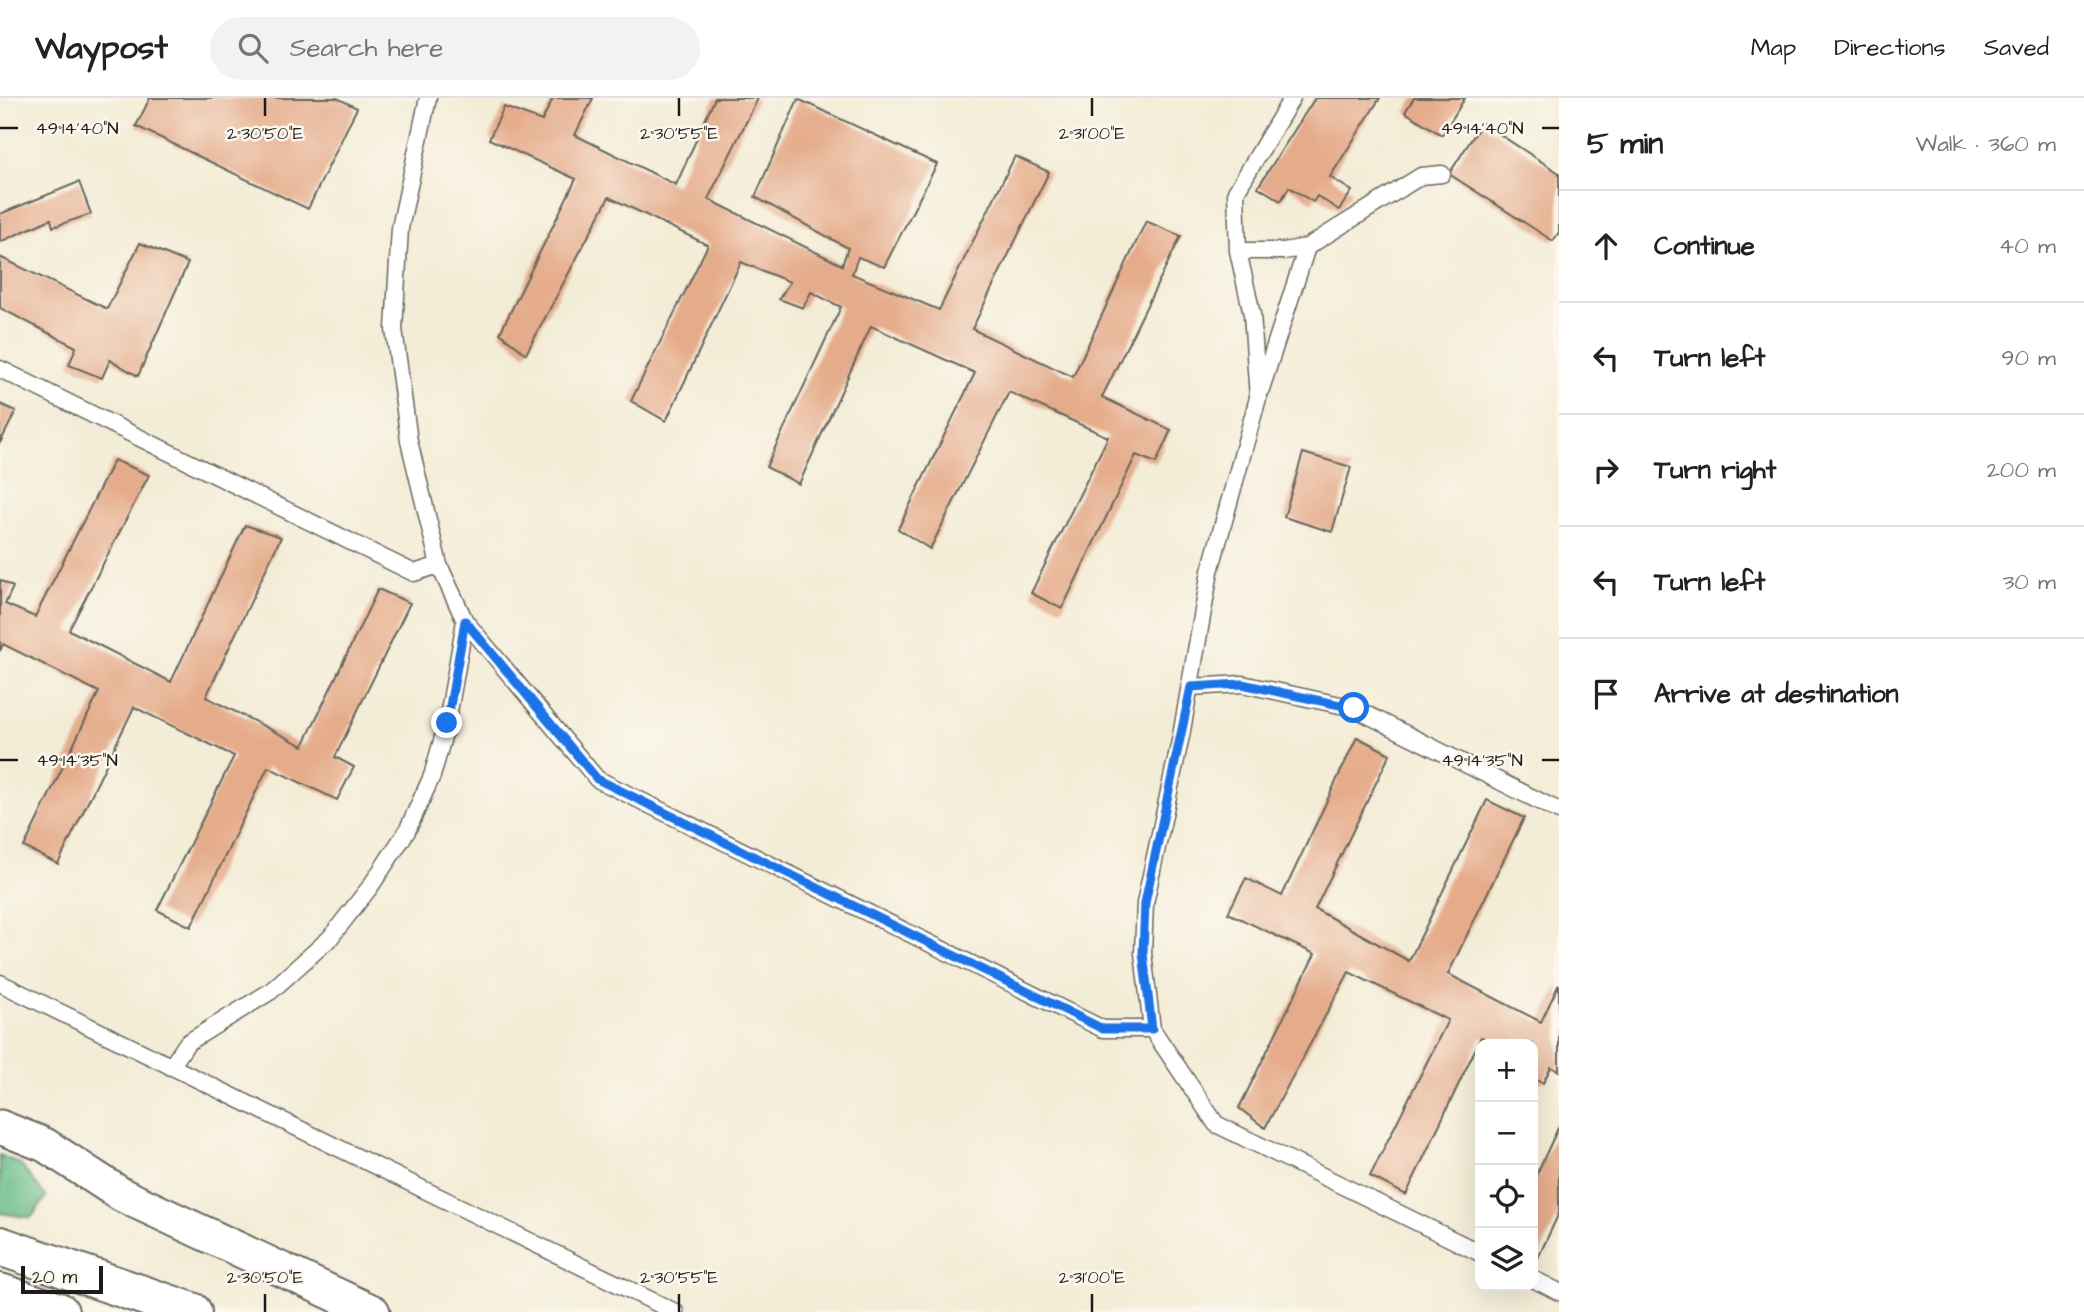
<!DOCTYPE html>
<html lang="en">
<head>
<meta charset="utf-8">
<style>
	:root { --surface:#fff; --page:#f2f2f2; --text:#222; --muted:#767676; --line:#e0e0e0 }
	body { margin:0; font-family:"Architects Daughter",sans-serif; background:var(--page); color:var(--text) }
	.controls { position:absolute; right:21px; bottom:21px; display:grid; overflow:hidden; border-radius:14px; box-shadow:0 7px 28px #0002 }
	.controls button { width:63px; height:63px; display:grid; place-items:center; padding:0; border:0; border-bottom:2px solid var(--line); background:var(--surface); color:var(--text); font:35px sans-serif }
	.scale { position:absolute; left:21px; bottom:18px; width:82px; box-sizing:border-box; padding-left:7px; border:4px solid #1c1c1c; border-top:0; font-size:19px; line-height:24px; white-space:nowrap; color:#1c1c1c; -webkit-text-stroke:5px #fbf7ec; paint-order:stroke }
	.stop { position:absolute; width:21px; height:21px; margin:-16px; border:5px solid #1a73e8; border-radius:50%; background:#fff }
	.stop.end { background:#1a73e8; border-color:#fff; box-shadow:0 2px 7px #0008 }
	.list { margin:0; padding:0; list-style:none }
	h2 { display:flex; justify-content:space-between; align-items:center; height:91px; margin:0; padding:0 28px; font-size:30px }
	h2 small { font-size:23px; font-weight:400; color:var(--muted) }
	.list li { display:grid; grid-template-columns:46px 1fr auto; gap:21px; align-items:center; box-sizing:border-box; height:112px; padding:0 28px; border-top:2px solid var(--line) }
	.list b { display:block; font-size:26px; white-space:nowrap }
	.list em { font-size:23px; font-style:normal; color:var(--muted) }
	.icon { flex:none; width:38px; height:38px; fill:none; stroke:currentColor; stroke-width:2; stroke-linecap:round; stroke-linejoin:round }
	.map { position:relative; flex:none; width:1559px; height:1214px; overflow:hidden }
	header { display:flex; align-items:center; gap:42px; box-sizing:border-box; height:98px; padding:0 35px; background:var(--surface); border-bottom:2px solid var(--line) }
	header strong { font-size:33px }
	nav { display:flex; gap:38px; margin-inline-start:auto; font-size:24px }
	.search { width:490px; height:63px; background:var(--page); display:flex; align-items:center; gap:18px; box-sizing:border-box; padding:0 24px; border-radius:38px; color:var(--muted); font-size:26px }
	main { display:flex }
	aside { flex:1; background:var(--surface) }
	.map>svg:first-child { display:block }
</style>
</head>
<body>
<header>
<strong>Waypost</strong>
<div class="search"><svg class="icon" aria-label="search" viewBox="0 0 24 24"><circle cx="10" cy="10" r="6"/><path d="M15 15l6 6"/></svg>Search here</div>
<nav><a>Map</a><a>Directions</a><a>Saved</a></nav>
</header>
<main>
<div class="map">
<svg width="1559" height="1214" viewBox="0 0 1559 1214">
	<rect width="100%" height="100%" fill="#fbf7ec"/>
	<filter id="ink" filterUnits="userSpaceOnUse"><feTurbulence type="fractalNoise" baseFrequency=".0143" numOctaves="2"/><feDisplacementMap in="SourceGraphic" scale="14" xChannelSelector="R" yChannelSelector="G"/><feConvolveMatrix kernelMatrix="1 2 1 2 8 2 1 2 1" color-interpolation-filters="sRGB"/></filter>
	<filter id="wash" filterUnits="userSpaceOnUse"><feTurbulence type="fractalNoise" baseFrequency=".00686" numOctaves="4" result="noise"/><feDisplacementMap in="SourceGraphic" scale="28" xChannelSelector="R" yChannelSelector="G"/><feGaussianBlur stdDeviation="1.57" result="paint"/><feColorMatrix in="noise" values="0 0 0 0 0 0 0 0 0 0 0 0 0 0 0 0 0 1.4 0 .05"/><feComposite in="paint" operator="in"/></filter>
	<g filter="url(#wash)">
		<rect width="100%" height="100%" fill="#f3ecd6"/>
		<path fill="#6abc89" stroke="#436c52" stroke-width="2" d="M0,1057L20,1066L46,1099L31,1120L0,1115Z"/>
		<g id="blocks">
			<path fill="#e5ac8b" d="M150,0H337L357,10L308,111L136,28Z
				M553,0H593L575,37L676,87L715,0H758L708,101L842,167L848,150L755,99L798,1L937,66L884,169L858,159L852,176L939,212L1015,58L1049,74L972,231L1073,279L1146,123L1181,138L1102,299L1171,332L1156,365L1136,357L1062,511L1031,495L1108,339L1009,294L930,451L898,431L975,275L871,228L799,386L766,369L841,209L811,194L803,210L779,201L790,184L741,164L666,323L631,303L708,147L609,99L526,256L500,235L576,81L489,41L504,9L542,23Z
				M1315,0H1380L1330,79L1352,93L1339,112L1317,98L1313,104L1289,89L1281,103L1258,89Z
				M1414,0H1465L1442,37L1405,14Z
				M1482,25L1559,75V134L1553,143L1449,76Z
				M79,84L91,116L53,129L51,121L0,144V116Z
				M140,145L188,165L138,278L110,262L102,280L69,267L76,249L0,210V159L107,211Z
				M0,306L16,313L0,345Z
				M1303,355L1351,369L1332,434L1284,419Z
				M114,362L149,377L69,532L171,584L245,427L281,439L206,599L303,648L378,491L410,505L335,659L354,669L337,702L268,669L191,829L157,812L234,658L134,609L58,766L24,749L99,594L3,546L0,553V482L13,489L5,506L35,519Z
				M1357,639L1390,656L1315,811L1409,863L1487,702L1524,720L1448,876L1541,924L1559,886V973L1551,969L1543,985L1533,981V946H1499L1481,939L1406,1097L1370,1078L1448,922L1349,874L1265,1030L1239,1010L1315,856L1228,815L1246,780L1282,798Z
				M1559,1028V1115L1538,1160L1533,1158V1084Z"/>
		</g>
	</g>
	<g filter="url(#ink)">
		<use href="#blocks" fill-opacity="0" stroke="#67655d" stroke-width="2"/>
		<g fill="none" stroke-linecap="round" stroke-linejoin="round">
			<g stroke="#67655d" stroke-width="19">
				<path id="lane" d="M428,0L400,130L394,231L409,343L439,467L465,523L597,681L1103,931H1152
					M1292,0L1236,94L1238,153L1252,216L1258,300L1210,473L1181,638L1145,805L1143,855L1152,931L1216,1026L1480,1155
					M1238,153H1284L1307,149
					M0,271L414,475L439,467
					M1261,291L1307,149L1421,78L1442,76
					M1191,589L1242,586L1354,610L1559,713
					M0,885L675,1214
					M171,969L187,945L271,893L330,840L370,789L407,733L432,678L447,625L465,523
					M1533,1181L1559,1194"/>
			</g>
			<g stroke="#67655d" stroke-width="37">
				<path id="street" d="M0,1029L45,1047L122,1097L373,1214"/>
			</g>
			<g stroke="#67655d" stroke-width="42">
				<path id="secondary" d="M0,1195L59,1214"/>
			</g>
			<g stroke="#67655d" stroke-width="42">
				<path id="primary" d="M0,1148L192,1214"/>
			</g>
			<use href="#lane" stroke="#fff" stroke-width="16"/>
			<use href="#street" stroke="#fff" stroke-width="33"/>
			<use href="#secondary" stroke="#fff" stroke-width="38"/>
			<use href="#primary" stroke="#fff" stroke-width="38"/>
		</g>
	</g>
	<g fill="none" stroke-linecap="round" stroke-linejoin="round" filter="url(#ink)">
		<path stroke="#1a73e8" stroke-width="9" d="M447,625L465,523L597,681L1103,931H1152L1143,855L1145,805L1191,589L1242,586L1354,610"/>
	</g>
	<path fill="none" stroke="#1c1c1c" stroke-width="2.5" d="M265,0V18M679,0V18M1092,0V18M0,30H18M1542,30H1559M0,662H18M1542,662H1559M265,1196V1214M679,1196V1214M1092,1196V1214"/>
	<g font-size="18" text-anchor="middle" fill="#1c1c1c" stroke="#fbf7ec" stroke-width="5" stroke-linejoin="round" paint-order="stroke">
		<text x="77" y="36">49°14'40"N</text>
		<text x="1482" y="36">49°14'40"N</text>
		<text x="265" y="41">2°30'50"E</text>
		<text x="679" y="41">2°30'55"E</text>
		<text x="1092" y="41">2°31'00"E</text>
		<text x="77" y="668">49°14'35"N</text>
		<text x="1482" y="668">49°14'35"N</text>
		<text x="265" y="1185">2°30'50"E</text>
		<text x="679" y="1185">2°30'55"E</text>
		<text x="1092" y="1185">2°31'00"E</text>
	</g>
</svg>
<div class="controls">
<button>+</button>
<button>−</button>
<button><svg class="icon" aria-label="locate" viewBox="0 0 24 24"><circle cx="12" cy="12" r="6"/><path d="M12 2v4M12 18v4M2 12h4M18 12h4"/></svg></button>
<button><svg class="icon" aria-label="layers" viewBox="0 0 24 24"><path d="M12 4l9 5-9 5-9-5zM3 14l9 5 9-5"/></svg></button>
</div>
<div class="scale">20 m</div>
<div class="stop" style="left:1354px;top:610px"></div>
<div class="stop end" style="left:447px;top:625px"></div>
</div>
<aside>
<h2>5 min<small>Walk · 360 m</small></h2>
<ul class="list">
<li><svg class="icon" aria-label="ahead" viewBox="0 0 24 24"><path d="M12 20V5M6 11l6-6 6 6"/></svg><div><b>Continue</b></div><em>40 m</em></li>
<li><svg class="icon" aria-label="left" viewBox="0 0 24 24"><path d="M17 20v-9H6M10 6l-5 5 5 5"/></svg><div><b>Turn left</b></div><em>90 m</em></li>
<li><svg class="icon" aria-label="right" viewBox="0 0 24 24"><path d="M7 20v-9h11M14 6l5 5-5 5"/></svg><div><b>Turn right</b></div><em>200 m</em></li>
<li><svg class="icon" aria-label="left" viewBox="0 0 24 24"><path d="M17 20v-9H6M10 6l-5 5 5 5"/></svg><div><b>Turn left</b></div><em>30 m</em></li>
<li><svg class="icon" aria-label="arrive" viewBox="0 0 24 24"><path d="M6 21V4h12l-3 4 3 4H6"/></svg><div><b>Arrive at destination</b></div></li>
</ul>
</aside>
</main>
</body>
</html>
